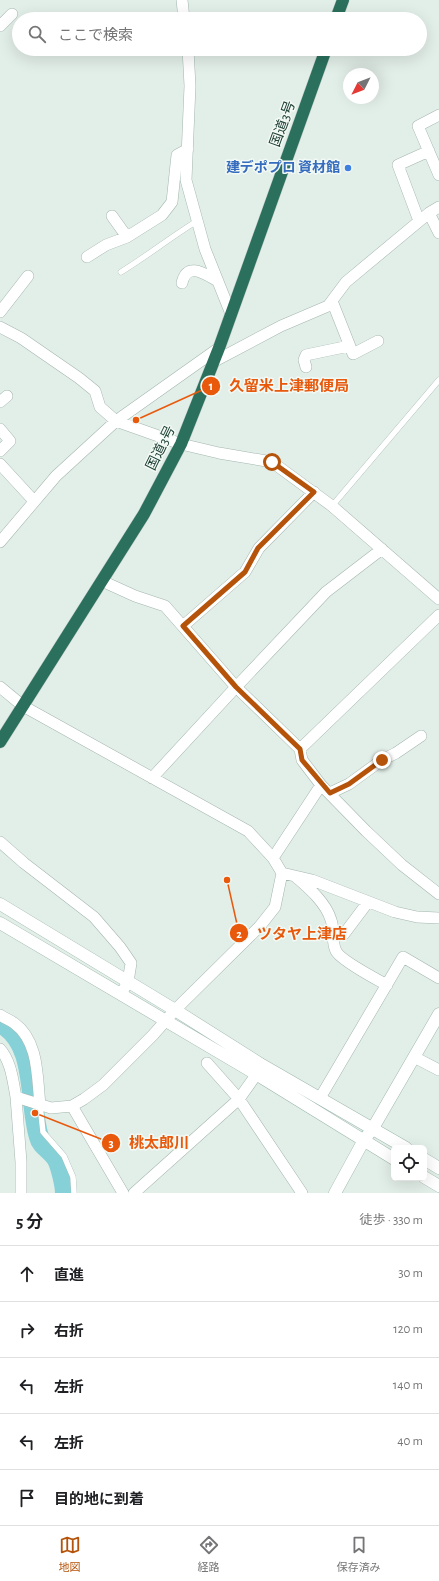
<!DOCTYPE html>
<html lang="ja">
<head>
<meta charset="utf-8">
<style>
	:root { --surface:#fff; --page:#f6f6f6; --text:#202124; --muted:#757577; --line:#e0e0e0; --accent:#b45309 }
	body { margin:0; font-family:"Alegreya Sans","Noto Sans JP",sans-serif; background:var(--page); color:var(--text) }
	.controls { position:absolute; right:12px; bottom:12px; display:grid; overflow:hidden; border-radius:6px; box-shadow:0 4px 16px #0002 }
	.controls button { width:36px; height:36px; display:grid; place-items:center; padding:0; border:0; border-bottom:1px solid var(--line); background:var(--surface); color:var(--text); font:20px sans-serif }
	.compass { position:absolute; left:343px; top:68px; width:36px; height:36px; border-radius:50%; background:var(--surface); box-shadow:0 4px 16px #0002; rotate:228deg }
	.stop { position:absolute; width:12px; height:12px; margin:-9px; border:3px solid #b45309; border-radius:50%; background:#fff }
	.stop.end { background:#b45309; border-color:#fff; box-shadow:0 1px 4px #0008 }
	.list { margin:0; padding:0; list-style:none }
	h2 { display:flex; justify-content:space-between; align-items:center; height:52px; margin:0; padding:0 16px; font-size:17px }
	h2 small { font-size:13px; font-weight:400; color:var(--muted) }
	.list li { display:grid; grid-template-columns:26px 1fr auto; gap:12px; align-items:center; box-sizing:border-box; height:56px; padding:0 16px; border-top:1px solid var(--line) }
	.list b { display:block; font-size:15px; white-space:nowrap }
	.list em { font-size:13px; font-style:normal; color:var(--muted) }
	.icon { flex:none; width:22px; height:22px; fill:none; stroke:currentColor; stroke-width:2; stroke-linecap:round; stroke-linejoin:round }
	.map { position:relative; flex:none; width:439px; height:1193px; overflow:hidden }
	.search { position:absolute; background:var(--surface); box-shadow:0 4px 16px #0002; left:12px; right:12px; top:12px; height:44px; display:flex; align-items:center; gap:10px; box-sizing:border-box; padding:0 14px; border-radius:22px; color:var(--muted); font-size:15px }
	.sheet { height:332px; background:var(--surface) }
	nav { display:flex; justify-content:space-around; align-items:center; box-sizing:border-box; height:56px; border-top:1px solid var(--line); background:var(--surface); font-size:11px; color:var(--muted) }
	nav a { display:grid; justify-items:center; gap:2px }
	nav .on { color:var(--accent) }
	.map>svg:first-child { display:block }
</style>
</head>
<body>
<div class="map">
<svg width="439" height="1193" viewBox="0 0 439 1193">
	<rect width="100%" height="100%" fill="#e2eee8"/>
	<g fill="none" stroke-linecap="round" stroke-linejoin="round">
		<path stroke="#86d1d7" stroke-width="20" d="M0,1023C38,1042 28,1102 39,1137C41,1146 51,1150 56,1158C60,1164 65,1185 65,1193"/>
		<g stroke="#a4b7af" stroke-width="6">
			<path id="lane" d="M121,272C147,256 171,237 197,221
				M332,506L439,380
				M40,1105L43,1132L64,1156L73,1177L74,1193"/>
		</g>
		<g stroke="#a4b7af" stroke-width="12">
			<path id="street" d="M182,0L184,19
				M0,26L12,14
				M188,49L190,86L186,180L205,249L231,314
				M439,115L418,126L439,175
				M429,213L439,233
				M112,216L127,237L162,215L172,202L177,155L188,149
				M419,221L398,165L429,151
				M87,257L106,245L127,237
				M182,283C187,261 205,274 218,281
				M332,301L353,354L378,341
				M0,312L28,276
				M0,327L21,338L79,378L95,391L100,407L116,421L181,444L219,453L272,462L332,506L439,599
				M213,362L281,326L328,306L346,282L429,213L439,207
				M306,367L304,360L306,355L349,346
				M0,402L7,396
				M0,429L10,441L0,451
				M0,464L34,501
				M0,542L56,476L116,421L219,348
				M102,581L135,596L165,606L236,687L300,749L302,760L321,785L366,831L402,865L439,894
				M183,626L245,572L259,548L314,492
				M0,687L23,706L248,831L273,858L282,873L275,907L260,926L175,1010L153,1035L103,1085L84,1099L72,1106L51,1108L16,1097L21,1162V1193
				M300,749L439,615
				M152,778L236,687L326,592L382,549
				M330,793L349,784L382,760L396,753L421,736
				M0,842L24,863L94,917L120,947L131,963L128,982L121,994
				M273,858L321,785
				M282,873L312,880L395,912L417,917L439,918
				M296,877C310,889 326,903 331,920C335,930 331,941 336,951C340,960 376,979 387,985
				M344,934L368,902
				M0,1015C4,1018 10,1020 14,1023C39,1041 37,1077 40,1105
				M0,1049C11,1061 13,1081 16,1097
				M414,1057L439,1070
				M207,1063L239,1099L302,1193
				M320,1098L403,957L439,978
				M72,1106L123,1193
				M134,1193L239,1099L261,1068"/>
		</g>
		<g stroke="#a0bbaf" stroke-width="13">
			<path id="secondary" d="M0,904L175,1010L262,1065L406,1148
				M0,923L256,1074L394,1159
				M424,1159L439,1168
				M424,1177L439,1186
				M335,1193L364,1140L373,1128L439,1014"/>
		</g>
		<g stroke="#c1cac7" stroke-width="13">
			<path id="highway" d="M336,19L343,0
				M0,742L144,514L181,444L219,348L326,49"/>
		</g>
		<use href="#lane" stroke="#fff" stroke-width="5.5"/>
		<use href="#street" stroke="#fff" stroke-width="11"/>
		<use href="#secondary" stroke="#fff" stroke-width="12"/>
		<use href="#highway" stroke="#2a705c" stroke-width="12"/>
	</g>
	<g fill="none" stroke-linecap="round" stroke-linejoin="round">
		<path stroke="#b45309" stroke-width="5" d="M272,462L314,492L258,548L245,572L183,626L236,687L300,749L302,760L330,793L349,784L382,760"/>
	</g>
	<circle fill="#3f7fe0" stroke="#f3faf6" stroke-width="1.5" cx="348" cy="168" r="4"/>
	<g text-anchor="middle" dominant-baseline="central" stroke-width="3" stroke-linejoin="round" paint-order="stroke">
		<g font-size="14" fill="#204136" stroke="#f3faf6">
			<text transform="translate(283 124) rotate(-70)">国道3号</text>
			<text transform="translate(161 448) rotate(-64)">国道3号</text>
		</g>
		<g font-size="14" font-weight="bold" fill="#366cbe" stroke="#f3faf6" text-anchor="end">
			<text x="340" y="168">建デポプロ 資材館</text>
		</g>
	</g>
	<path fill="none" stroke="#e8590c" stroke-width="1.5" d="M136 420L211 386M227 880L239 933M35 1113L111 1143"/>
	<g fill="#e8590c" stroke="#f3faf6" stroke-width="1.5">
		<circle cx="136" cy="420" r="4"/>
		<circle cx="227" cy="880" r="4"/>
		<circle cx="35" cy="1113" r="4"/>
		<circle cx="211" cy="386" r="10"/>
		<circle cx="239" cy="933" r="10"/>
		<circle cx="111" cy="1143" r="10"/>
	</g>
	<g font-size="12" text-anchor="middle" font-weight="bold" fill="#fff">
		<text x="211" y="390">1</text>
		<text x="239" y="938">2</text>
		<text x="111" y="1147">3</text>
	</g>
	<g font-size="15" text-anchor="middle" font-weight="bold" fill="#e8590c" stroke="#f3faf6" stroke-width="3" stroke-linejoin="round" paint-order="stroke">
		<text x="289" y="391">久留米上津郵便局</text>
		<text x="302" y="939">ツタヤ上津店</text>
		<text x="159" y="1148">桃太郎川</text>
	</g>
</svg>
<div class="controls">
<button><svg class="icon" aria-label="locate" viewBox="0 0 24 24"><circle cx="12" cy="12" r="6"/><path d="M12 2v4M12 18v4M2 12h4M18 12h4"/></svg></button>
</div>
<svg class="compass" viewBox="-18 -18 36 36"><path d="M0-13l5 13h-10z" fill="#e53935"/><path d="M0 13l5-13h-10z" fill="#757577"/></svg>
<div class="stop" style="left:272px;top:462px"></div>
<div class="stop end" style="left:382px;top:760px"></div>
<div class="search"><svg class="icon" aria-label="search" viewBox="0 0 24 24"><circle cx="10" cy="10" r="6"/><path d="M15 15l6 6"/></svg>ここで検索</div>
</div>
<section class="sheet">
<h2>5 分<small>徒歩 · 330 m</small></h2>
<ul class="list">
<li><svg class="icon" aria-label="ahead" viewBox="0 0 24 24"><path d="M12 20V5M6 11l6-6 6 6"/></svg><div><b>直進</b></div><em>30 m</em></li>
<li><svg class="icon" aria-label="right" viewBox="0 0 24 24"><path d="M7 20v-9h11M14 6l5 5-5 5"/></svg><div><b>右折</b></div><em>120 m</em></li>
<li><svg class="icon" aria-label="left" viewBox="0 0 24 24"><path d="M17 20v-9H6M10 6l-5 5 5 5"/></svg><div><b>左折</b></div><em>140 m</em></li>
<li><svg class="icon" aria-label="left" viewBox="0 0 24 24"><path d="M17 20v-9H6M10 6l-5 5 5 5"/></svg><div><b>左折</b></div><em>40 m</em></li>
<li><svg class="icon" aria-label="arrive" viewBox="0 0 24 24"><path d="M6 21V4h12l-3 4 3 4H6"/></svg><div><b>目的地に到着</b></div></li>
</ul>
</section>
<nav>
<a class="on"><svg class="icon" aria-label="map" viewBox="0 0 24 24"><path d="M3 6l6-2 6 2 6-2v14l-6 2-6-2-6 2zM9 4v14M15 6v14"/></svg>地図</a>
<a><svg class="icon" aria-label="directions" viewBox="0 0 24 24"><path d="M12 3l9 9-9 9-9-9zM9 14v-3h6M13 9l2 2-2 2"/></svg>経路</a>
<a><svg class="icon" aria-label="saved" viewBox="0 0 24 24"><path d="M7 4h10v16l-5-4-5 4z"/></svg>保存済み</a>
</nav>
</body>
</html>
